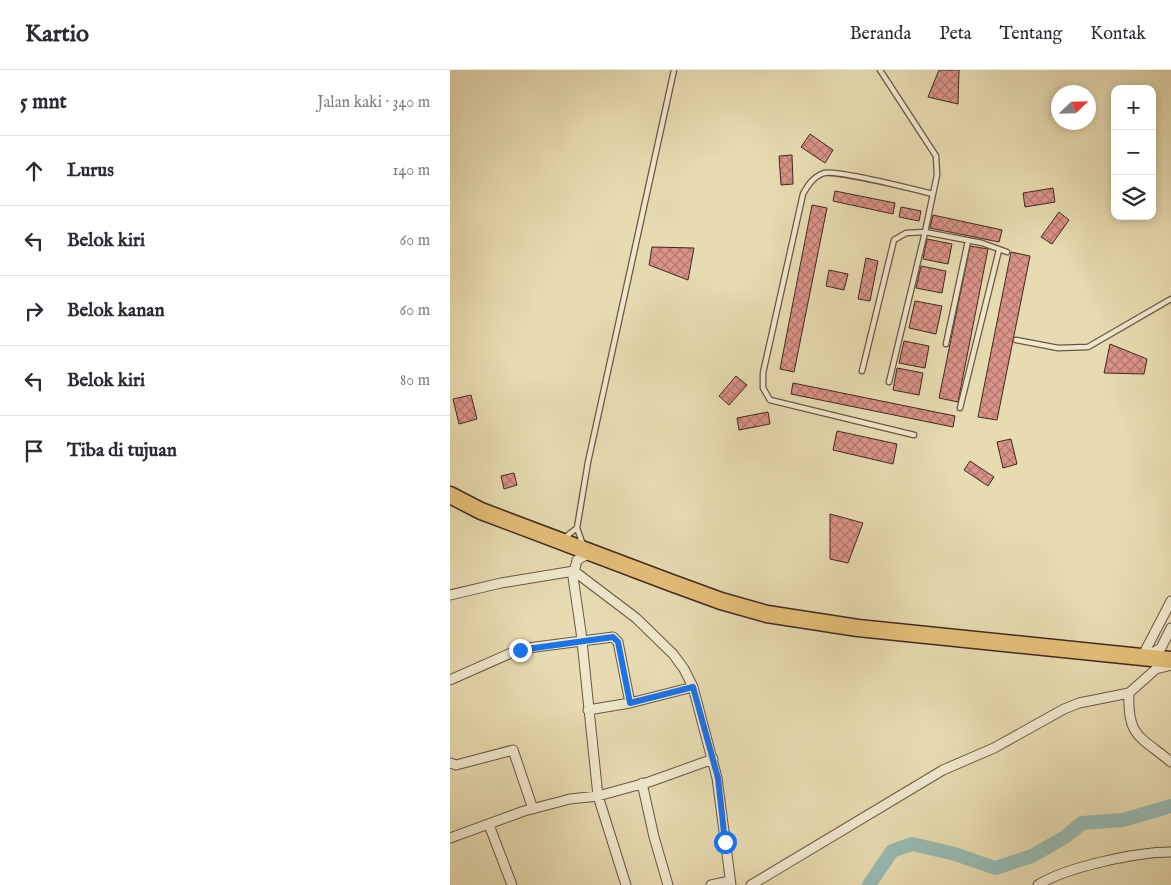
<!DOCTYPE html>
<html lang="id">
<head>
<meta charset="utf-8">
<style>
	:root { --surface:#fff; --page:#f2f2f3; --text:#2b2b33; --muted:#7c7c81; --line:#e1e1e2 }
	body { margin:0; font-family:"IM FELL English",serif; background:var(--page); color:var(--text) }
	.controls { position:absolute; right:15px; top:15px; display:grid; overflow:hidden; border-radius:10px; box-shadow:0 2px 8px #0003 }
	.controls button { width:45px; height:45px; display:grid; place-items:center; padding:0; border:0; border-bottom:1px solid var(--line); background:var(--surface); color:var(--text); font:25px sans-serif }
	.compass { position:absolute; left:601px; top:15px; width:45px; height:45px; border-radius:50%; background:var(--surface); box-shadow:0 2px 8px #0003; rotate:67deg }
	.stop { position:absolute; width:15px; height:15px; margin:-11px; border:4px solid #1a73e8; border-radius:50%; background:#fff }
	.stop.end { background:#1a73e8; border-color:#fff; box-shadow:0 1px 5px #0008 }
	.list { margin:0; padding:0; list-style:none }
	h2 { display:flex; justify-content:space-between; align-items:center; height:65px; margin:0; padding:0 20px; font-size:21px }
	h2 small { font-size:16px; font-weight:400; color:var(--muted) }
	.list li { display:grid; grid-template-columns:32px 1fr auto; gap:15px; align-items:center; box-sizing:border-box; height:70px; padding:0 20px; border-top:1px solid var(--line) }
	.list b { display:block; font-size:19px; white-space:nowrap }
	.list em { font-size:16px; font-style:normal; color:var(--muted) }
	.icon { flex:none; width:28px; height:28px; fill:none; stroke:currentColor; stroke-width:2; stroke-linecap:round; stroke-linejoin:round }
	.map { position:relative; flex:none; width:721px; height:815px; overflow:hidden }
	header { display:flex; align-items:center; gap:30px; box-sizing:border-box; height:70px; padding:0 25px; background:var(--surface); border-bottom:1px solid var(--line) }
	header strong { font-size:24px }
	nav { display:flex; gap:28px; margin-inline-start:auto; font-size:18px }
	main { display:flex }
	aside { flex:1; background:var(--surface) }
	.map>svg:first-child { display:block }
</style>
</head>
<body>
<header>
<strong>Kartio</strong>
<nav><a>Beranda</a><a>Peta</a><a>Tentang</a><a>Kontak</a></nav>
</header>
<main>
<aside>
<h2>5 mnt<small>Jalan kaki · 340 m</small></h2>
<ul class="list">
<li><svg class="icon" aria-label="ahead" viewBox="0 0 24 24"><path d="M12 20V5M6 11l6-6 6 6"/></svg><div><b>Lurus</b></div><em>140 m</em></li>
<li><svg class="icon" aria-label="left" viewBox="0 0 24 24"><path d="M17 20v-9H6M10 6l-5 5 5 5"/></svg><div><b>Belok kiri</b></div><em>60 m</em></li>
<li><svg class="icon" aria-label="right" viewBox="0 0 24 24"><path d="M7 20v-9h11M14 6l5 5-5 5"/></svg><div><b>Belok kanan</b></div><em>60 m</em></li>
<li><svg class="icon" aria-label="left" viewBox="0 0 24 24"><path d="M17 20v-9H6M10 6l-5 5 5 5"/></svg><div><b>Belok kiri</b></div><em>80 m</em></li>
<li><svg class="icon" aria-label="arrive" viewBox="0 0 24 24"><path d="M6 21V4h12l-3 4 3 4H6"/></svg><div><b>Tiba di tujuan</b></div></li>
</ul>
</aside>
<div class="map">
<svg width="721" height="815" viewBox="0 0 721 815">
	<defs>
		<pattern id="building-cross-hatch" width="8" height="8" patternUnits="userSpaceOnUse" patternTransform="scale(1.25)"><rect width="8" height="8" fill="#da9386"/><path d="M0 0l8 8M0 8l8-8" fill="none" stroke="#b2786d"/></pattern>
	</defs>
	<rect width="100%" height="100%" fill="#e7dbb1"/>
	<filter id="stains"><feTurbulence type="fractalNoise" baseFrequency=".004" numOctaves="4"/><feColorMatrix values="0 0 0 0 .2 0 0 0 0 .09 0 0 0 0 .02 0 0 0 .5 -.17"/></filter>
	<radialGradient id="worn" r=".72"><stop offset=".6" stop-color="#630" stop-opacity="0"/><stop offset="1" stop-color="#630" stop-opacity=".3"/></radialGradient>
	<g fill="none" stroke-linecap="round" stroke-linejoin="round">
		<path stroke="#97bab1" stroke-width="14" d="M419,815L442,781L462,774L505,784L545,798L582,786L615,767L632,753L673,750L721,736"/>
	</g>
	<path fill="url(#building-cross-hatch)" stroke="#41291e" d="M489,0H509L508,34L478,27Z
		M360,64L383,80L375,93L351,77Z
		M342,85L343,114L331,115L329,86Z
		M603,118L605,132L575,137L573,123Z
		M385,121L445,133L443,144L383,131Z
		M362,135L377,138L344,302L330,299Z
		M451,137L471,141L469,151L449,147Z
		M609,142L619,150L602,174L591,167Z
		M483,145L552,160L549,172L480,158Z
		M477,169L502,174L498,194L473,189Z
		M520,176L538,179L508,332L489,328Z
		M202,177L244,178L238,210L199,195Z
		M561,182L580,186L547,350L528,347Z
		M416,188L428,191L420,231L408,229Z
		M471,196L496,201L492,223L466,218Z
		M379,200L398,204L394,220L376,216Z
		M465,231L492,236L486,264L459,258Z
		M454,271L479,276L475,298L449,293Z
		M660,274L697,289L694,304L654,303Z
		M447,298L473,303L469,325L443,320Z
		M286,306L297,315L279,335L269,326Z
		M343,313L505,346L503,357L341,324Z
		M21,325L27,349L9,354L3,329Z
		M318,342L320,354L289,360L287,348Z
		M387,361L447,374L443,394L383,380Z
		M561,369L567,394L553,398L547,372Z
		M520,391L544,407L538,416L514,400Z
		M64,403L67,415L54,419L51,406Z
		M380,444L413,453L398,493L380,489Z"/>
	<g fill="none" stroke-linecap="round" stroke-linejoin="round">
		<g stroke="#6a5643" stroke-width="7">
			<path id="lane" d="M430,0L486,86L487,105L475,162L532,173L557,182
				M566,270L608,278L638,277L721,229
				M496,274L518,171
				M412,301L444,170L456,163L475,162L439,312
				M510,338L549,180
				M464,365L320,330L313,318V303L353,124C358,115 363,107 374,103C386,100 467,120 483,124
				M127,458L138,392L224,0
				M114,468L127,458L133,475"/>
		</g>
		<g stroke="#6a5643" stroke-width="11">
			<path id="street" d="M140,483L127,490L123,507L131,562L148,726L176,815
				M0,525L51,513L124,501L186,548L223,584L234,599L243,617L267,708L281,815
				M699,585L711,578L721,558
				M692,587L721,531
				M0,610L70,579L163,567L168,572L180,633
				M679,623C677,667 690,666 721,692
				M138,640L180,633L243,617
				M0,693L6,695L63,680L83,739
				M192,713L204,767L218,815
				M39,755L62,815
				M0,768L74,741L120,729L148,726L199,712L263,689
				M261,815L280,811
				M301,815L493,700L544,678L614,639L629,633L679,623L706,599L721,595
				M588,815C616,797 687,782 721,782"/>
		</g>
		<g stroke="#41291e" stroke-width="19">
			<path id="highway" d="M0,425L31,441L219,512L271,531L317,544L408,558L721,590"/>
		</g>
		<use href="#lane" stroke="#efe8cc" stroke-width="4.5"/>
		<use href="#street" stroke="#efe8cc" stroke-width="9"/>
		<use href="#highway" stroke="#e4be78" stroke-width="16"/>
	</g>
	<g fill="none" stroke-linecap="round" stroke-linejoin="round">
		<path stroke="#1a73e8" stroke-width="6" d="M70,580L163,567L168,572L180,633L243,617L268,708L275,772"/>
	</g>
	<rect width="100%" height="100%" filter="url(#stains)"/>
	<rect width="100%" height="100%" fill="url(#worn)"/>
</svg>
<div class="controls">
<button>+</button>
<button>−</button>
<button><svg class="icon" aria-label="layers" viewBox="0 0 24 24"><path d="M12 4l9 5-9 5-9-5zM3 14l9 5 9-5"/></svg></button>
</div>
<svg class="compass" viewBox="-18 -18 36 36"><path d="M0-13l5 13h-10z" fill="#e53935"/><path d="M0 13l5-13h-10z" fill="#7c7c81"/></svg>
<div class="stop" style="left:275px;top:772px"></div>
<div class="stop end" style="left:70px;top:580px"></div>
</div>
</main>
</body>
</html>
